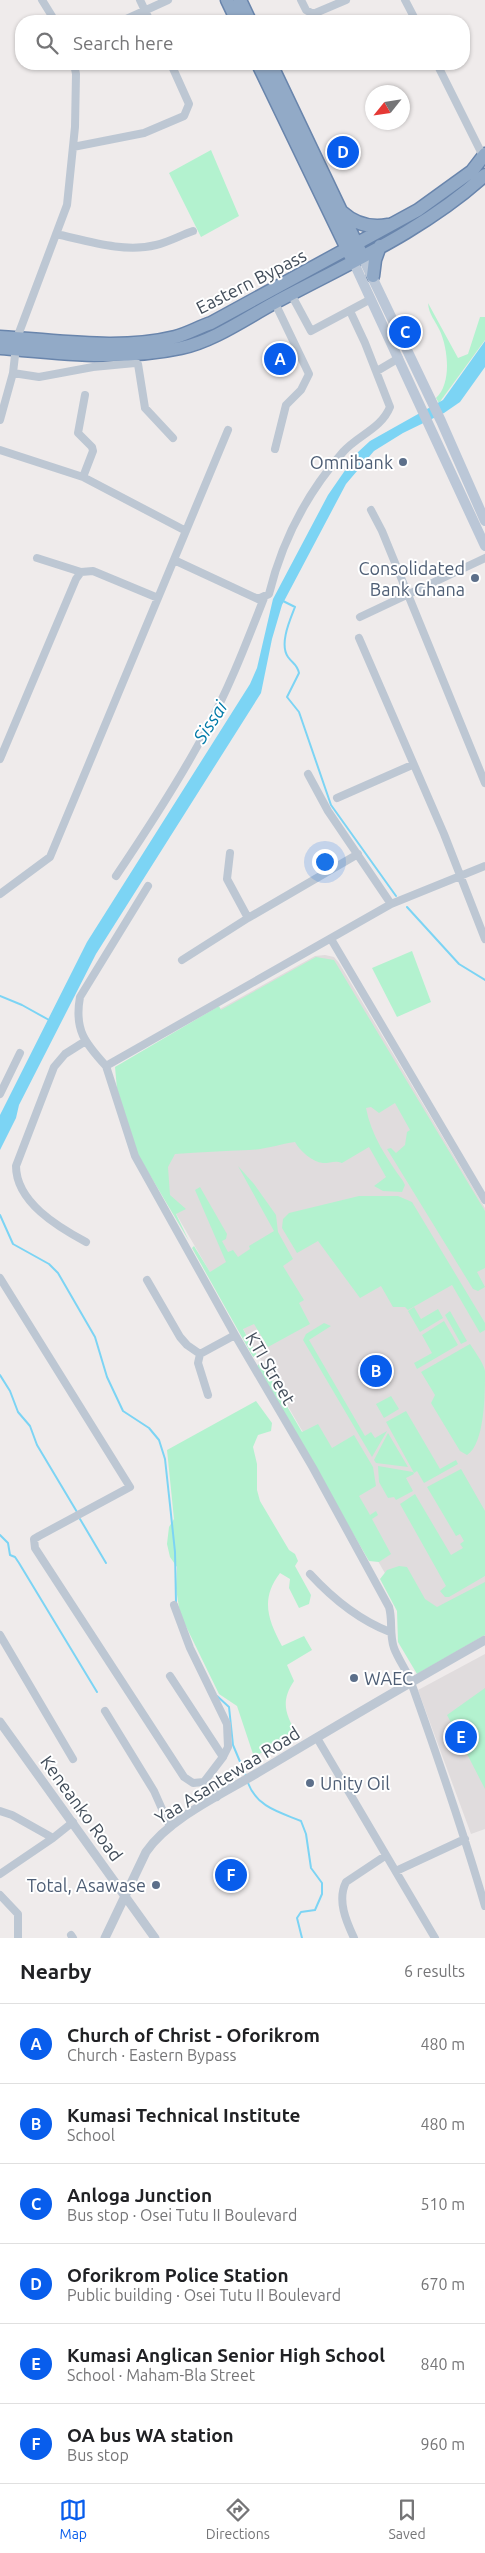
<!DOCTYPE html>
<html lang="en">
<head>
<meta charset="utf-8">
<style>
	:root { --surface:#fff; --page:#f2f2f2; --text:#202124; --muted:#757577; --line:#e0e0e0; --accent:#085dec }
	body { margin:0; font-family:Ubuntu,sans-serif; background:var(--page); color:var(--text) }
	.compass { position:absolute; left:365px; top:85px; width:45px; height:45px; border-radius:50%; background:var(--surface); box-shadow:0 1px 4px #0004; rotate:240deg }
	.you { position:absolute; left:324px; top:861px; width:18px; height:18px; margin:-12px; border:4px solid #fff; border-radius:50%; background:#1a73e8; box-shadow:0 0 0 8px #1a73e833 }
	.badge { display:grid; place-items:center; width:32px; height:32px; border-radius:50%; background:var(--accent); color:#fff; font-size:16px; font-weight:700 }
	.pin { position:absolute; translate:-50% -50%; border:2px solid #fff; box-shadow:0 1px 5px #0006 }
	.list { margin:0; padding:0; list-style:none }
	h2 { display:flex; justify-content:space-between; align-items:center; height:65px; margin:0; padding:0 20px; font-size:21px }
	h2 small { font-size:16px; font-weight:400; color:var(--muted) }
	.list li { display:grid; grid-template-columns:32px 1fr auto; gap:15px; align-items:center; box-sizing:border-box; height:80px; padding:0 20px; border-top:1px solid var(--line) }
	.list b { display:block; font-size:19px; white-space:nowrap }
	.list p { margin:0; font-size:16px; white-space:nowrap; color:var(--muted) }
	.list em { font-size:16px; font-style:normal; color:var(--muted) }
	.icon { flex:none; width:28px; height:28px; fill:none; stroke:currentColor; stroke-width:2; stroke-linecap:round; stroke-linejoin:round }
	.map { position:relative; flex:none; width:485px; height:1938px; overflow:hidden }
	.search { position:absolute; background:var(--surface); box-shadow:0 1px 4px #0004; left:15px; right:15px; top:15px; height:55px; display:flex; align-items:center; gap:12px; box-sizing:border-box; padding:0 18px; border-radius:20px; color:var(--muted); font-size:19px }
	.sheet { height:545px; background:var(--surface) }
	nav { display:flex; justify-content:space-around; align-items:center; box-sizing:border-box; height:70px; border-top:1px solid var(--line); background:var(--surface); font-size:14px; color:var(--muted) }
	nav a { display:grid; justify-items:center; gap:2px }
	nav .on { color:var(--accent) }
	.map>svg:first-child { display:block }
</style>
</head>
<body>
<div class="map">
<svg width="485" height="1938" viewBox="0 0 485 1938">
	<rect width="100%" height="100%" fill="#efebeb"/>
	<path fill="#e0dcdd" d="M325,955L334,957L339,963L485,1208V1625L425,1642L150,1169L123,1063L315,956Z
		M485,1654V1829L471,1834L418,1690Z"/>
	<path fill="#b3f2cf" d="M211,150L239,216L201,237L169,173Z
		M428,303L458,358L468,354L480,317H485V340L439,403L436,398C452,383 448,349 440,331C435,320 429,315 428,303Z
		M412,951L431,1002L397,1017L372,968Z
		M316,957L334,960L485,1211V1268L477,1272L485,1287L478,1291L473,1289L387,1149L391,1148L396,1153L405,1145L407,1132L410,1130L395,1103L379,1113L371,1107L366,1108C371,1135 387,1159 403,1181L405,1185L402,1192L383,1191L374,1186L386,1177L369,1147L342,1163C335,1160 331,1163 323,1163C312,1162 300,1151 295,1142C280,1144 263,1150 249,1150C224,1151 200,1152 175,1154L168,1167L170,1195L186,1209L176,1214L189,1241L138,1155L117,1089L115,1067L219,1006L221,1010Z
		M238,1166L254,1184L276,1215L278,1232L293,1259L283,1266L304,1300L299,1303L310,1324L268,1347L254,1324L243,1329L257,1355L253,1357L192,1248L194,1246L210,1272L226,1262L195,1190L200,1187L227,1234L226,1239L222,1241L228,1252L233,1250L238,1257L250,1249L249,1246L274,1231Z
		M359,1196H398L412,1202L485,1323V1330L480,1333L452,1285L408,1310L405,1307H393L381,1286L360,1298L318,1241L297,1253L282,1228L283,1219L289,1213Z
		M414,1307L421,1319L438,1309L443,1318L420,1332L408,1311Z
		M450,1311L467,1341L461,1344L445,1315Z
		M444,1321L458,1345L417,1369L414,1363L432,1353L422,1335Z
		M324,1323L331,1326L309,1340L365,1436L371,1432L375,1438L387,1431L372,1457L303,1340L306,1334Z
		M470,1344C475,1352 483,1362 485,1371C485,1393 485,1444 467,1455L460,1451L431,1403L435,1395L421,1372Z
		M261,1362L302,1432L318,1424L332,1448L354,1435L373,1467L376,1486L359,1496L370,1515L376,1511L378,1515L372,1519L391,1554L379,1562L369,1561L256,1367Z
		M391,1396L399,1409L384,1418L376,1404Z
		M256,1401L272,1423L271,1431L258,1435L253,1447L257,1464V1490L260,1501L289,1550L295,1554L298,1561L295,1566L311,1595L309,1604L299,1608L289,1588L290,1579L280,1573C260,1599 268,1620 282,1646L304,1636L312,1650L287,1665L294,1681C280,1702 286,1714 296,1733L254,1757L237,1706L219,1694L180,1614L176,1588L177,1567L170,1557L167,1544L169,1527L174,1519L167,1450Z
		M406,1411L440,1469L456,1460L458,1464L424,1483L417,1471L414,1473L386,1422Z
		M388,1433L408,1467L376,1463L374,1460Z
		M378,1466L413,1472L414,1474L406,1478L413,1491L396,1500L394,1497L388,1498L379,1482Z
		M461,1469L485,1511V1576L449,1597H445L440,1591L446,1586L400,1504L415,1494L451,1555L463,1548L460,1544L464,1541L460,1534L456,1536L427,1487Z
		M399,1566L407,1567L425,1599L437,1607L485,1582V1635L417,1674L398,1642L397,1611L380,1579L387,1570Z
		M485,1688V1789L447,1715Z"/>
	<path fill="#7cd4f4" d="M485,341V367L460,402L444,413L403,433L374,451L346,484L282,605L272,639L261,693L96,954L19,1105L16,1118L0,1150V1115L87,942L250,684L257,668L273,599L328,495L357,453L370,441L443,400Z"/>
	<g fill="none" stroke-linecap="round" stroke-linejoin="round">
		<path stroke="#7cd4f4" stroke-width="2" d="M283,601L295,607C290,620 279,644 288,657C293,664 297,664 299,673L287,697L299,712L331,805L396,896
			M407,907L459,964L485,980
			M0,996L22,1005L49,1020
			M0,1215L13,1244L49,1264L58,1273L95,1337L107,1377L123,1411L149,1428L159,1440L165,1459L170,1505L175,1552L176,1603
			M0,1375L10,1391L18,1412L30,1426L37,1445L77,1512
			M80,1519L106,1563
			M0,1535L8,1543L10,1555L15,1557L19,1563L97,1692
			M217,1696L229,1707L233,1745L246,1776
			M248,1783C257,1807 279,1812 301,1821L306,1834L311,1868L322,1883V1894L315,1910L301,1912L297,1918L302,1938"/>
		<g stroke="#6985ac" stroke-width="15">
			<path id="trunk" d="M227,0L237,21
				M240,0L250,21
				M258,64L351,257
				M271,64L360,251
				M342,212C355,224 371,228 388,225
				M373,276L375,260L380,246
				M0,337C58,340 118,351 175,337C187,334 199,327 211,323L418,210L472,171L485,154
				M0,348C60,353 121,361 181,348C214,341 246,318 276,302C347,264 425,230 485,175"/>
		</g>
		<path stroke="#bdc7d3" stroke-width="8" d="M42,0L55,21
			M140,0L150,21
			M301,0L306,10L313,14L346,0
			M405,0L416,21
			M122,21L168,0
			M437,64L483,156
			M73,147L144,133L184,116L189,104L171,64
			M56,234C88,241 124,253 156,245C169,242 181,235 193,231
			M291,294L311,331L371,299
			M275,303L309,374L301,390L286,405L275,449
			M377,371L399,358
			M13,373L39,377L93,367L135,363L138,364L145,408L173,438
			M0,420L13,373L17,338L67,205L75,127L76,74L74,64
			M0,450L83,477L186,531
			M83,477L93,451L92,447L78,433L85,395
			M371,510L382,531L485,783
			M37,558L81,572
			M174,560L258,599L269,594C282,541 307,493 343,452C358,435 381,429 390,407L365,343L350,311
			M360,617L485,558
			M359,638L444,834L485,939
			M0,759L76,579L81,572L93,571L158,598
			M308,774L328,811L391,904
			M337,798L412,765
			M230,853L227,879L248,918
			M116,876C147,830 178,783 204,734C228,691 246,644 264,598
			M0,894L50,857L228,430
			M331,939L485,1200
			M182,960L248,918L358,854
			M84,1042L65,1054L54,1067L16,1166C16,1202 58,1227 86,1242
			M106,1066L135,1156L235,1335L313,1468L389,1607C393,1620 389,1634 394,1648C399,1661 408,1672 412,1685C438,1758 463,1831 485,1906
			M106,1066L391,904L485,866
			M106,1066C85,1043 74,1030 80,997L148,886
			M0,1094L20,1053
			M0,1278L130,1487L39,1536L34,1539L35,1548L184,1777L193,1783L204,1782L217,1797
			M147,1280L180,1337L187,1345L200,1354
			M208,1395L198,1363L200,1354L235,1335
			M310,1574C333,1599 359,1620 390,1632
			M174,1605L190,1648L227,1724L228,1747L223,1757L204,1782
			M0,1635L73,1759
			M170,1676L223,1757
			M105,1711L154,1791L170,1827
			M317,1738L435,1938
			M0,1811L12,1815L53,1838L73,1822
			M396,1871L465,1839
			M0,1874L53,1838
			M0,1895L18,1914V1938
			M71,1935L73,1938
			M354,1938C346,1921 337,1900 346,1882L385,1856"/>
		<path stroke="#bdc7d3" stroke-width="9" d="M0,1722L155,1938
			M105,1938L146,1852C169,1818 224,1793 259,1772C334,1727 409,1683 485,1640"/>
		<path stroke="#bbc7d7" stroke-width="10" d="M362,256L441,421L485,521
			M353,261L485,546"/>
		<use href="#trunk" stroke="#92aac7" stroke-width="12"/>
	</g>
	<g fill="#5c6f8a" stroke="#fff" stroke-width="2">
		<circle cx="403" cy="462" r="5"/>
		<circle cx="475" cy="578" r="5"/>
		<circle cx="354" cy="1678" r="5"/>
		<circle cx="310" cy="1783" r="5"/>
		<circle cx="156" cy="1885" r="5"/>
	</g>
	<g text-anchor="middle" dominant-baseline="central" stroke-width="4" stroke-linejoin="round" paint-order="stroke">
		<g font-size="18" fill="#424d5a" stroke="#fff">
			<text transform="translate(251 281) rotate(-27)">Eastern Bypass</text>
			<text transform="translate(271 1368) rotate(60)">KTI Street</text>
			<text transform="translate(227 1775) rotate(-32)">Yaa Asantewaa Road</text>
			<text transform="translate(82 1808) rotate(54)">Keneanko Road</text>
		</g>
		<g font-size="18" fill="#4e5e75" stroke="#fff" text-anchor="end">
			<text x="393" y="462">Omnibank</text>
			<text x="465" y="568">Consolidated<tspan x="465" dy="21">Bank Ghana</tspan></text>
			<text x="364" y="1678" text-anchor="start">WAEC</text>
			<text x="320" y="1783" text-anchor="start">Unity Oil</text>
			<text x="146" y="1885">Total, Asawase</text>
		</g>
		<g font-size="19" font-style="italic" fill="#017aa8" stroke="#fff">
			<text transform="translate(210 722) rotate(-57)">Sissai</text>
		</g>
	</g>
</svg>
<svg class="compass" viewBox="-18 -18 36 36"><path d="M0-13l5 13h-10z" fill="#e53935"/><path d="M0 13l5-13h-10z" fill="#757577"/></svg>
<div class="you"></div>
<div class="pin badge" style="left:280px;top:359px">A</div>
<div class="pin badge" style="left:376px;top:1371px">B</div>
<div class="pin badge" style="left:405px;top:332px">C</div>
<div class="pin badge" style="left:343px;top:152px">D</div>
<div class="pin badge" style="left:461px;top:1737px">E</div>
<div class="pin badge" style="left:231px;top:1875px">F</div>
<div class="search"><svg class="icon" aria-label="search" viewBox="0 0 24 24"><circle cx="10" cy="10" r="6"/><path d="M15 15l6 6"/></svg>Search here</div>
</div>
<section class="sheet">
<h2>Nearby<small>6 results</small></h2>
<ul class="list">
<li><span class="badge">A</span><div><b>Church of Christ - Oforikrom</b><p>Church · Eastern Bypass</p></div><em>480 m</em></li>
<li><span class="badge">B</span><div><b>Kumasi Technical Institute</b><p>School</p></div><em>480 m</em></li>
<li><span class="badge">C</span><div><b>Anloga Junction</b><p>Bus stop · Osei Tutu II Boulevard</p></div><em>510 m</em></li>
<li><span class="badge">D</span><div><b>Oforikrom Police Station</b><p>Public building · Osei Tutu II Boulevard</p></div><em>670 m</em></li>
<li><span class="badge">E</span><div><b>Kumasi Anglican Senior High School</b><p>School · Maham-Bla Street</p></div><em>840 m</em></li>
<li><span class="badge">F</span><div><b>OA bus WA station</b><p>Bus stop</p></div><em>960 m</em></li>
</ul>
</section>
<nav>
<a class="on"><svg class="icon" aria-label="map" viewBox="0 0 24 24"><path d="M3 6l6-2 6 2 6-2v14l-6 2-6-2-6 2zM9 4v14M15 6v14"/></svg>Map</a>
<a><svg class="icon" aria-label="directions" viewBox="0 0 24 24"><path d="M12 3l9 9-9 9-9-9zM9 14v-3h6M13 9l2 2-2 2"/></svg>Directions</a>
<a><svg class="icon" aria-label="saved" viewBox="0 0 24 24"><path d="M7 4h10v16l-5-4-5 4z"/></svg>Saved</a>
</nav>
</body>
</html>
